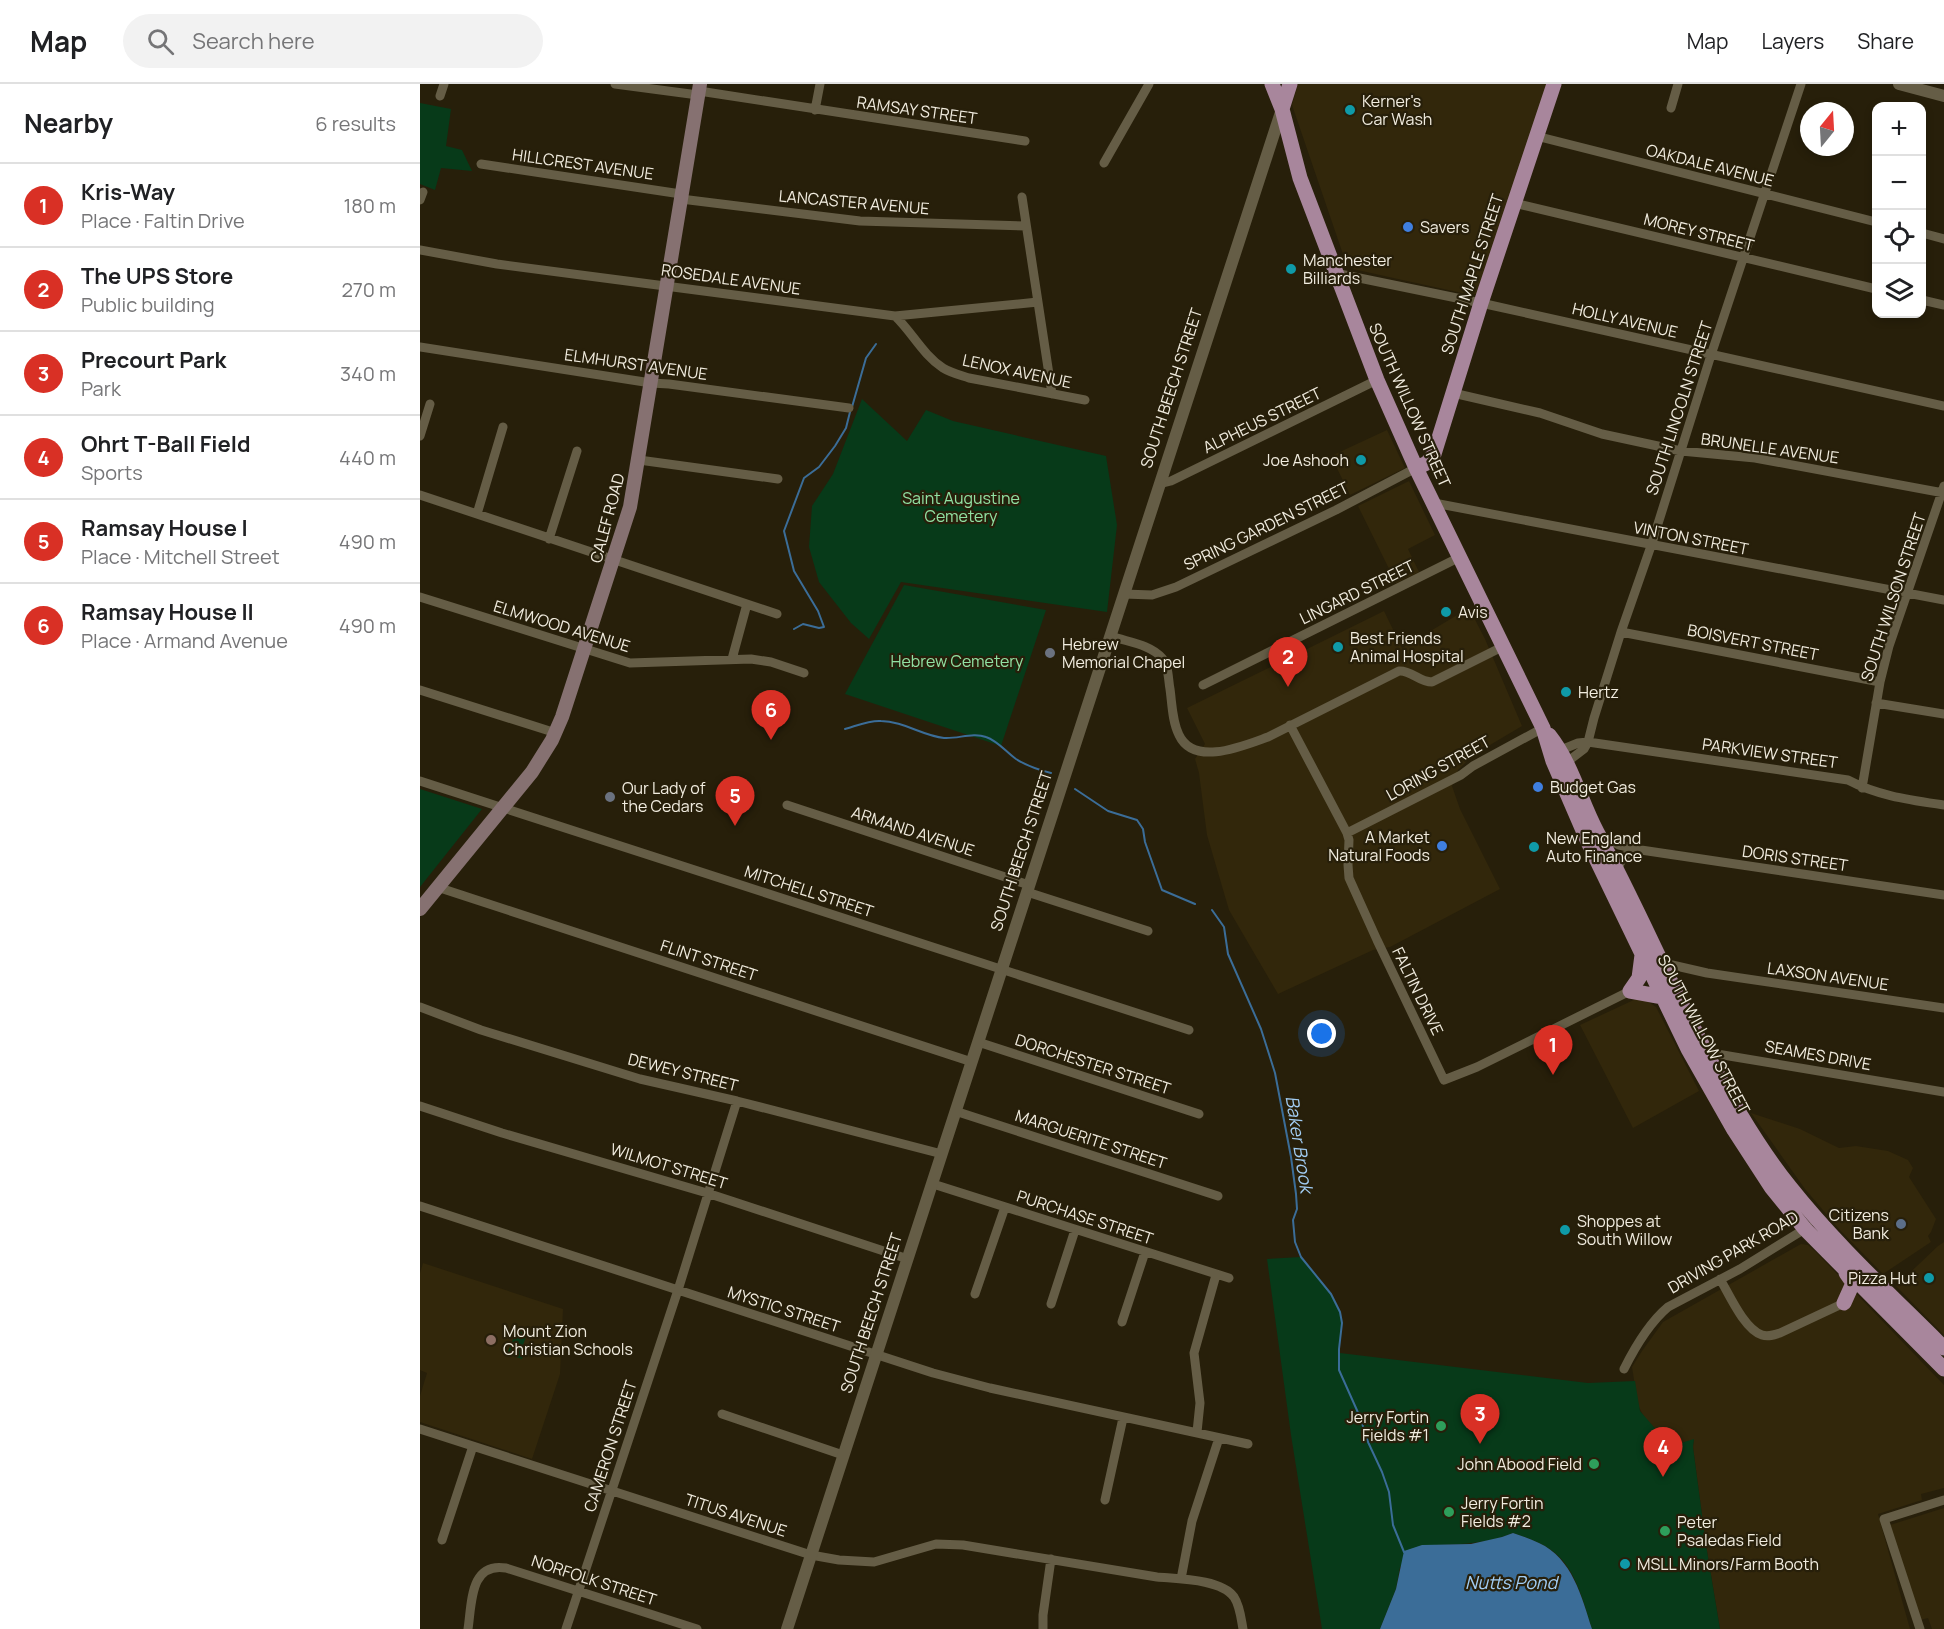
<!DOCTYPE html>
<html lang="en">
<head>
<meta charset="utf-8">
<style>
	:root { --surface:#fff; --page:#f2f2f2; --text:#202124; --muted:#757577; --line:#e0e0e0; --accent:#d93025 }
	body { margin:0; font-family:Manrope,sans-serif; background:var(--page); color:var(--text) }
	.controls { position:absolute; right:18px; top:18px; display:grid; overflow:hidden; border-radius:12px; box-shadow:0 3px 9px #0003 }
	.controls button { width:54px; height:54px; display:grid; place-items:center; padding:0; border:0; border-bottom:2px solid var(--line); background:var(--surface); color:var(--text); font:30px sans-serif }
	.compass { position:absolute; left:1380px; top:18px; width:54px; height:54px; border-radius:50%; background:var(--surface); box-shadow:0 3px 9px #0003; rotate:18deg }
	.you { position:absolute; left:902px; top:950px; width:21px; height:21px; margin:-15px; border:4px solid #fff; border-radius:50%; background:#1a73e8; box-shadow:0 0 0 9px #1a73e833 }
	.badge { display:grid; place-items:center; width:39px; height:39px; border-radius:50%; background:var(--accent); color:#fff; font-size:20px; font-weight:700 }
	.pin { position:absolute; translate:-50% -50px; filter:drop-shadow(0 2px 3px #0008) }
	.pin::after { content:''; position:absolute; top:32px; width:21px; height:18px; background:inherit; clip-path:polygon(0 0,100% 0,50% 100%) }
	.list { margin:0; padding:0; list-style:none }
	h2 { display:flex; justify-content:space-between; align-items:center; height:78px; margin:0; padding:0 24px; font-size:26px }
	h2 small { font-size:20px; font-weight:400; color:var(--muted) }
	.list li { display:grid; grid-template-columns:39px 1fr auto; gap:18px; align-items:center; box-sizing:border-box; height:84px; padding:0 24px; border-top:2px solid var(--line) }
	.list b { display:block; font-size:22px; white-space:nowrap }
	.list p { margin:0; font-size:20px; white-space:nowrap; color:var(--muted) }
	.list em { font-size:20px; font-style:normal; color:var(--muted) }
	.icon { flex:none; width:33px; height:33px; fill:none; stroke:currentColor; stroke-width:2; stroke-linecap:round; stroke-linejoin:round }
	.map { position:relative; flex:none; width:1524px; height:1545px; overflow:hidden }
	header { display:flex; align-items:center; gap:36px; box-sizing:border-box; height:84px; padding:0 30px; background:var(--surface); border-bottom:2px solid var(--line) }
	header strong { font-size:28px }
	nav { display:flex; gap:33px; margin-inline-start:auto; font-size:21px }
	.search { width:420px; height:54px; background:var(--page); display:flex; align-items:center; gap:15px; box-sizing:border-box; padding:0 21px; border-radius:33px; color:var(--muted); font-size:22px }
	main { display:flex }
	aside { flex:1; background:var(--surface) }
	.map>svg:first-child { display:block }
</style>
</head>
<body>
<header>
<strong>Map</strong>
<div class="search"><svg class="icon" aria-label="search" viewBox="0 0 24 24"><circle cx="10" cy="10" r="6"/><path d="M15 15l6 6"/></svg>Search here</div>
<nav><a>Map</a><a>Layers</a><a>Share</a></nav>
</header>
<main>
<aside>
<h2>Nearby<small>6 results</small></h2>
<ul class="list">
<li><span class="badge">1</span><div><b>Kris-Way</b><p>Place · Faltin Drive</p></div><em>180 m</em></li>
<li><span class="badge">2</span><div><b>The UPS Store</b><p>Public building</p></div><em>270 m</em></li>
<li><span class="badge">3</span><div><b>Precourt Park</b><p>Park</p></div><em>340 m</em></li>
<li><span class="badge">4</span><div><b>Ohrt T-Ball Field</b><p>Sports</p></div><em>440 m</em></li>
<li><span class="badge">5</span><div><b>Ramsay House I</b><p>Place · Mitchell Street</p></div><em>490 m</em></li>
<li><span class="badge">6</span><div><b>Ramsay House II</b><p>Place · Armand Avenue</p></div><em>490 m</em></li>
</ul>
</aside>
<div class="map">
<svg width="1524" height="1545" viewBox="0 0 1524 1545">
	<rect width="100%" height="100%" fill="#271f0a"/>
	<path fill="#32270b" d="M878,0H1129L1060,209L1051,211L978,195L933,185L934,183L926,179L872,21Z
		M967,346L985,384L930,411L911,372Z
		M989,397L1015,451L988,465L999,488L976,499L938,422Z
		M1049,524L1065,555L1102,642L1070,661L1060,664L1038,686L1032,702L1040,725L1080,805L970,863L953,866L858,910L809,826L787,751L779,689L775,675L785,660L767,624L964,527L982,564Z
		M1218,914L1224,915L1236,923L1279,1007L1213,1044L1160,941Z
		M1331,1029L1380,1045L1419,1064L1436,1062L1468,1067L1488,1076L1493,1084L1489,1093L1516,1135L1511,1148L1508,1152L1511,1158L1463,1190L1419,1145L1385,1105Z
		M1524,1158V1251L1476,1202L1518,1162Z
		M1381,1160L1388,1161L1395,1167L1524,1301V1404L1501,1410L1502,1416L1458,1430L1490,1545H1300L1286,1461L1273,1363L1274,1356L1248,1363L1246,1357L1224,1333L1218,1321L1212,1283L1222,1267L1243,1238Z
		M3,1179L143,1225L140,1290L112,1375L0,1338V1312L7,1289L0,1286V1189Z
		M1524,1424V1545H1512L1508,1534L1500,1536L1470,1441Z"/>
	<path fill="#073a19" d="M0,19L31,25L26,62L42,66L52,87L21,84L15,106L0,100Z
		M442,315L487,357L506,326L533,337L686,372L697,441L687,528L481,498L449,555L431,539L399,498L389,463L392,422L413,390Z
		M484,501L626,526L581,662L425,610Z
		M0,705L62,725L0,803Z
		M881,1173C895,1190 922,1217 922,1241C922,1250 919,1259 920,1269L1168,1299L1215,1297L1220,1327L1246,1357L1248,1363L1274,1355L1273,1363L1286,1461L1300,1545H1172C1164,1520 1156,1486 1135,1469C1123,1459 1108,1454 1093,1449C1063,1461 1033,1461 1002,1461L980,1483L976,1505L960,1545H902L871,1351L847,1175Z
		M97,1246L107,1250L103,1261L106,1262L102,1275L87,1270Z"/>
	<path fill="#3b6d98" d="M1093,1449C1102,1452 1111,1455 1119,1459C1152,1474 1162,1513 1172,1545H960L976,1505L984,1467L1002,1461L1051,1460L1082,1453Z"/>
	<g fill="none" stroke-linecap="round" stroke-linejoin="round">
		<path stroke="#3b6d98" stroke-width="2" d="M432,323L446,274L456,260
			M374,545L383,540L399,544L404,543L398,527L374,487L364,447L384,394L399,383L415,362L426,344L430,328
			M425,645C436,642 450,636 461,637C483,637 503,652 524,654C538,655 553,648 566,653C578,657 586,668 596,675C607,682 619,686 631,689
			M655,705L688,727L717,736L723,745L725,758L742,806L775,820
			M792,826L804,843L808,870L841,945L855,989L871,1073L876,1110L877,1125L873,1136L875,1158L881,1173L911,1210L920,1228L922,1239L919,1265V1286L940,1333L948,1358L962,1388L969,1408L973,1441L984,1468"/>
		<path stroke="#655d46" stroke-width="9" d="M195,0L278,11
			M279,7L605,57
			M20,12L24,0
			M1251,24L1258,0
			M395,26L400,0
			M1116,52L1456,138
			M684,79L729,0
			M61,80L261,110
			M602,113L632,310
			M261,115L440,137L606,142
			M0,116L3,108
			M1094,119L1456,205
			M1502,149L1524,155
			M0,166L77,180L475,232L618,218
			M915,189L1061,219L1524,322
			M1502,216L1524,221
			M475,232C492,248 503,271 523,284C531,289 540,291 549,294L665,316
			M0,263L231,299L249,300L429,324
			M1033,309L1120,329L1182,350L1261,367L1335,374L1524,409
			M0,352L10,320
			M219,376L358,395
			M739,400L751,397L957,296
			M0,411L357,530
			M1014,419L1524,516
			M57,430L83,343
			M129,455L157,367
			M704,510L732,511L756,503L916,426L996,384
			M0,513L210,579L331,575L351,578L384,589
			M1201,548L1460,598
			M691,552C707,558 730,560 742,574C749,582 748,595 750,605C752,619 752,637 759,651C774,683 823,662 848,653L979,587C991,586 999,598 1012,598L1084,562
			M312,575L327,520
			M783,601L1040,473
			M0,606L136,649
			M1456,619L1524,630
			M870,641L927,749L929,756L928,781L929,794L957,856L1024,996L1057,983L1210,907
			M1136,668L1158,659L1168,658L1428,696C1458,712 1491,716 1524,721
			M1143,681L1164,665L1168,658L1174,634L1201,548L1231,462L1291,271L1381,0
			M0,697L769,946
			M1442,704L1460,598L1469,562L1524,402
			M367,721L609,801
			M927,749L1041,691L1053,682L1123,644
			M1182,752L1199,761L1221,766L1524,811
			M1197,785L1204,772L1218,767
			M17,803L552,978
			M607,808L728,847
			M1241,875L1252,881L1287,889L1524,924
			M0,923L61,946L220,995L317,1017L522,1070
			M558,958L779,1030
			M1285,968L1524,1008
			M0,1022L82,1049L287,1109L488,1175
			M535,1027L798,1112
			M513,1100L809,1194
			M0,1122L513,1289L570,1304L828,1360
			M1300,1195C1309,1210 1324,1245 1342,1251C1348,1253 1354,1251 1360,1249L1424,1219
			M555,1210L585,1123
			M631,1220L655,1146
			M702,1238L725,1168
			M1204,1285C1215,1263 1229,1239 1248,1223L1320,1185L1388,1143
			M302,1330L423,1371
			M0,1345L391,1471L419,1476L454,1478L516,1460L543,1461L737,1493C758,1495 801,1495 814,1513C820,1522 821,1534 823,1545
			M777,1348L780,1319L774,1269L796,1191
			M685,1416L703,1334
			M22,1456L53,1362
			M761,1495L772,1437L799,1354
			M48,1545C52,1518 50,1478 86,1484L277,1545
			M146,1545L258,1206L317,1017
			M623,1545V1531L631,1475
			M1500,1545L1464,1435L1524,1416"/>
		<path stroke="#655d46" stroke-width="12" d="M1479,0L1524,12
			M367,1545L862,25"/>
		<path stroke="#867171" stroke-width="14" d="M0,825L112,688L132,656L142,633L210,423L280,0"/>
		<path stroke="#a8869c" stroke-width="15" d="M852,0L862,25L880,94L957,296L996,384L1123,644L1133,677L1168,758L1268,965L1314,1046L1351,1103L1385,1145L1524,1285
			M862,25L870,0
			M996,384L1007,379L1014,370L1061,219L1134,0
			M1129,651C1152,680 1160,716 1177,748C1216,820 1248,896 1286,968C1310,1015 1337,1062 1370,1103C1416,1161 1472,1212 1524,1264
			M1222,871L1219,894L1210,907L1243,913
			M1424,1219L1433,1199L1426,1189"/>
	</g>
	<g fill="#0f9aa8" stroke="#271f0a" stroke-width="2">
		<circle cx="930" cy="26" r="6"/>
		<circle cx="871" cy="185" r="6"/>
		<circle cx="941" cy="376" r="6"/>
		<circle cx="1026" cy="528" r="6"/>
		<circle cx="918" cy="563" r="6"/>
		<circle cx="1146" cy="608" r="6"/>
		<circle cx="1114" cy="763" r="6"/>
		<circle cx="1145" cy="1146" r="6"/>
		<circle cx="1509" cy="1194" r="6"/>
		<circle cx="1205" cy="1480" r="6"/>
	</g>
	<g fill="#3f7fe0" stroke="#271f0a" stroke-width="2">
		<circle cx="988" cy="143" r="6"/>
		<circle cx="1118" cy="703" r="6"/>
		<circle cx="1022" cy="762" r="6"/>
	</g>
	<g fill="#6b7280" stroke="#271f0a" stroke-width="2">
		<circle cx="630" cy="569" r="6"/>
		<circle cx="190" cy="713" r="6"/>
	</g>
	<circle fill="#5c6f8a" stroke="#271f0a" stroke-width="2" cx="1481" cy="1140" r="6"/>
	<circle fill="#8d6e63" stroke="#271f0a" stroke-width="2" cx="71" cy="1256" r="6"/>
	<g fill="#2e9e5b" stroke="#271f0a" stroke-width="2">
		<circle cx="1021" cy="1342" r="6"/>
		<circle cx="1174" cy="1380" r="6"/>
		<circle cx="1029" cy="1428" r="6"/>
		<circle cx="1245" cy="1447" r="6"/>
	</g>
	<g text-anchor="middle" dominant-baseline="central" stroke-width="4.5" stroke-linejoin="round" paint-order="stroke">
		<g font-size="16" fill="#f1ecdf" stroke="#271f0a" text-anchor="start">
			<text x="942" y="17">Kerner's<tspan x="942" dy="18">Car Wash</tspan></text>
			<text x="1000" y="143">Savers</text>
			<text x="883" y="176">Manchester<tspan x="883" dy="18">Billiards</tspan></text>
			<text x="929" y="376" text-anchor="end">Joe Ashooh</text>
			<text x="1038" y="528">Avis</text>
			<text x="930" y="554">Best Friends<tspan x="930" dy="18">Animal Hospital</tspan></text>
			<text x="642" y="560">Hebrew<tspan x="642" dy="18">Memorial Chapel</tspan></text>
			<text x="1158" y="608">Hertz</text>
			<text x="1130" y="703">Budget Gas</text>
			<text x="202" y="704">Our Lady of<tspan x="202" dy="18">the Cedars</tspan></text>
			<text x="1010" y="753" text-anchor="end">A Market<tspan x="1010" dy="18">Natural Foods</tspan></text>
			<text x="1126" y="754">New England<tspan x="1126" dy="18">Auto Finance</tspan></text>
			<text x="1469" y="1131" text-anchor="end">Citizens<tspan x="1469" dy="18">Bank</tspan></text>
			<text x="1157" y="1137">Shoppes at<tspan x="1157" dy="18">South Willow</tspan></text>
			<text x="1497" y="1194" text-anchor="end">Pizza Hut</text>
			<text x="83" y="1247">Mount Zion<tspan x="83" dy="18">Christian Schools</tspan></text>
			<text x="1009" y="1333" text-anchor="end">Jerry Fortin<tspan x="1009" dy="18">Fields #1</tspan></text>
			<text x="1162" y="1380" text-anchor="end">John Abood Field</text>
			<text x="1041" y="1419">Jerry Fortin<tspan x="1041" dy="18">Fields #2</tspan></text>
			<text x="1257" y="1438">Peter<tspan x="1257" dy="18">Psaledas Field</tspan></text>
			<text x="1217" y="1480">MSLL Minors/Farm Booth</text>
		</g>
		<g font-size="16" fill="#f1ecdf" stroke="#271f0a">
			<text transform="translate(497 26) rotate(8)">RAMSAY STREET</text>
			<text transform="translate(163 80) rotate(8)">HILLCREST AVENUE</text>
			<text transform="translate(1290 81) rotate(14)">OAKDALE AVENUE</text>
			<text transform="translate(434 118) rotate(5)">LANCASTER AVENUE</text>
			<text transform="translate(1279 148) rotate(14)">MOREY STREET</text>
			<text transform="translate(1052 190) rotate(-72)">SOUTH MAPLE STREET</text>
			<text transform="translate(311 195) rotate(8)">ROSEDALE AVENUE</text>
			<text transform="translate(1205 236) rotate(13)">HOLLY AVENUE</text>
			<text transform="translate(216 280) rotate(8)">ELMHURST AVENUE</text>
			<text transform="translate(597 287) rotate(12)">LENOX AVENUE</text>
			<text transform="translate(751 304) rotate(-72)">SOUTH BEECH STREET</text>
			<text transform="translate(990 321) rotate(66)">SOUTH WILLOW STREET</text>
			<text transform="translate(1259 324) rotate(-72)">SOUTH LINCOLN STREET</text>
			<text transform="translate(842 336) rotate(-26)">ALPHEUS STREET</text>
			<text transform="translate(1350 364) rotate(8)">BRUNELLE AVENUE</text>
			<text transform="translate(187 434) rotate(-75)">CALEF ROAD</text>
			<text transform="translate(846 442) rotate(-26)">SPRING GARDEN STREET</text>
			<text transform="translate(1271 454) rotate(11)">VINTON STREET</text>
			<text transform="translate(937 508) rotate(-26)">LINGARD STREET</text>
			<text transform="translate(1473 513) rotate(-72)">SOUTH WILSON STREET</text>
			<text transform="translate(142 542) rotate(17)">ELMWOOD AVENUE</text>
			<text transform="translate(1333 558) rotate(11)">BOISVERT STREET</text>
			<text transform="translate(1350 669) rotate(8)">PARKVIEW STREET</text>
			<text transform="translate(1018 684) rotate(-29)">LORING STREET</text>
			<text transform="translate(493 747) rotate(18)">ARMAND AVENUE</text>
			<text transform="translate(601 767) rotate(-72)">SOUTH BEECH STREET</text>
			<text transform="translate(1375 774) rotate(8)">DORIS STREET</text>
			<text transform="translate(389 807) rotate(18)">MITCHELL STREET</text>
			<text transform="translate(289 876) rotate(18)">FLINT STREET</text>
			<text transform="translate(1408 892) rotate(8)">LAXSON AVENUE</text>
			<text transform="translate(998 907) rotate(64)">FALTIN DRIVE</text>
			<text transform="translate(1284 950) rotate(62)">SOUTH WILLOW STREET</text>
			<text transform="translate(1398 971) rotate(10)">SEAMES DRIVE</text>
			<text transform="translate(673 980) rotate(18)">DORCHESTER STREET</text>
			<text transform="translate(263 988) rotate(14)">DEWEY STREET</text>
			<text transform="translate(671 1055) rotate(18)">MARGUERITE STREET</text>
			<text transform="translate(249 1082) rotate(17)">WILMOT STREET</text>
			<text transform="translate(665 1133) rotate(18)">PURCHASE STREET</text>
			<text transform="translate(1313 1168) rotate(-30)">DRIVING PARK ROAD</text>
			<text transform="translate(364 1225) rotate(18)">MYSTIC STREET</text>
			<text transform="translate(451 1229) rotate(-72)">SOUTH BEECH STREET</text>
			<text transform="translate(190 1362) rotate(-72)">CAMERON STREET</text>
			<text transform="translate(316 1431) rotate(18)">TITUS AVENUE</text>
			<text transform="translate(174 1496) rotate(18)">NORFOLK STREET</text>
		</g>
		<g font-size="16" fill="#91e1a3" stroke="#271f0a">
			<text x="541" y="414">Saint Augustine<tspan x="541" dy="18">Cemetery</tspan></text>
			<text x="537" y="577">Hebrew Cemetery</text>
		</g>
		<g font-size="18" font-style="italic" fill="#a2cdf3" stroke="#271f0a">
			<text transform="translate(880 1060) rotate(81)">Baker Brook</text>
			<text x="1091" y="1498">Nutts Pond</text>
		</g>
	</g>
</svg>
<div class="controls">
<button>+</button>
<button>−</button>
<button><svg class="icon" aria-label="locate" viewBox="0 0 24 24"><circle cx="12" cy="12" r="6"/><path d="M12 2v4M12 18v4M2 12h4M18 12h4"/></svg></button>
<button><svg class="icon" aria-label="layers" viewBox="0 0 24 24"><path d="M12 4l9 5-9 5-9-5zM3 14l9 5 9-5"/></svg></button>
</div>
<svg class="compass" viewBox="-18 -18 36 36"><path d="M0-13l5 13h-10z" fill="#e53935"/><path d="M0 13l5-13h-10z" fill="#757577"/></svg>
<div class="you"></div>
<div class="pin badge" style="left:1133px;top:991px">1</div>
<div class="pin badge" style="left:868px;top:603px">2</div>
<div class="pin badge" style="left:1060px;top:1360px">3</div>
<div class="pin badge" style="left:1243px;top:1393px">4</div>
<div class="pin badge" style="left:315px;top:742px">5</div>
<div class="pin badge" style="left:351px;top:656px">6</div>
</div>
</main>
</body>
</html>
